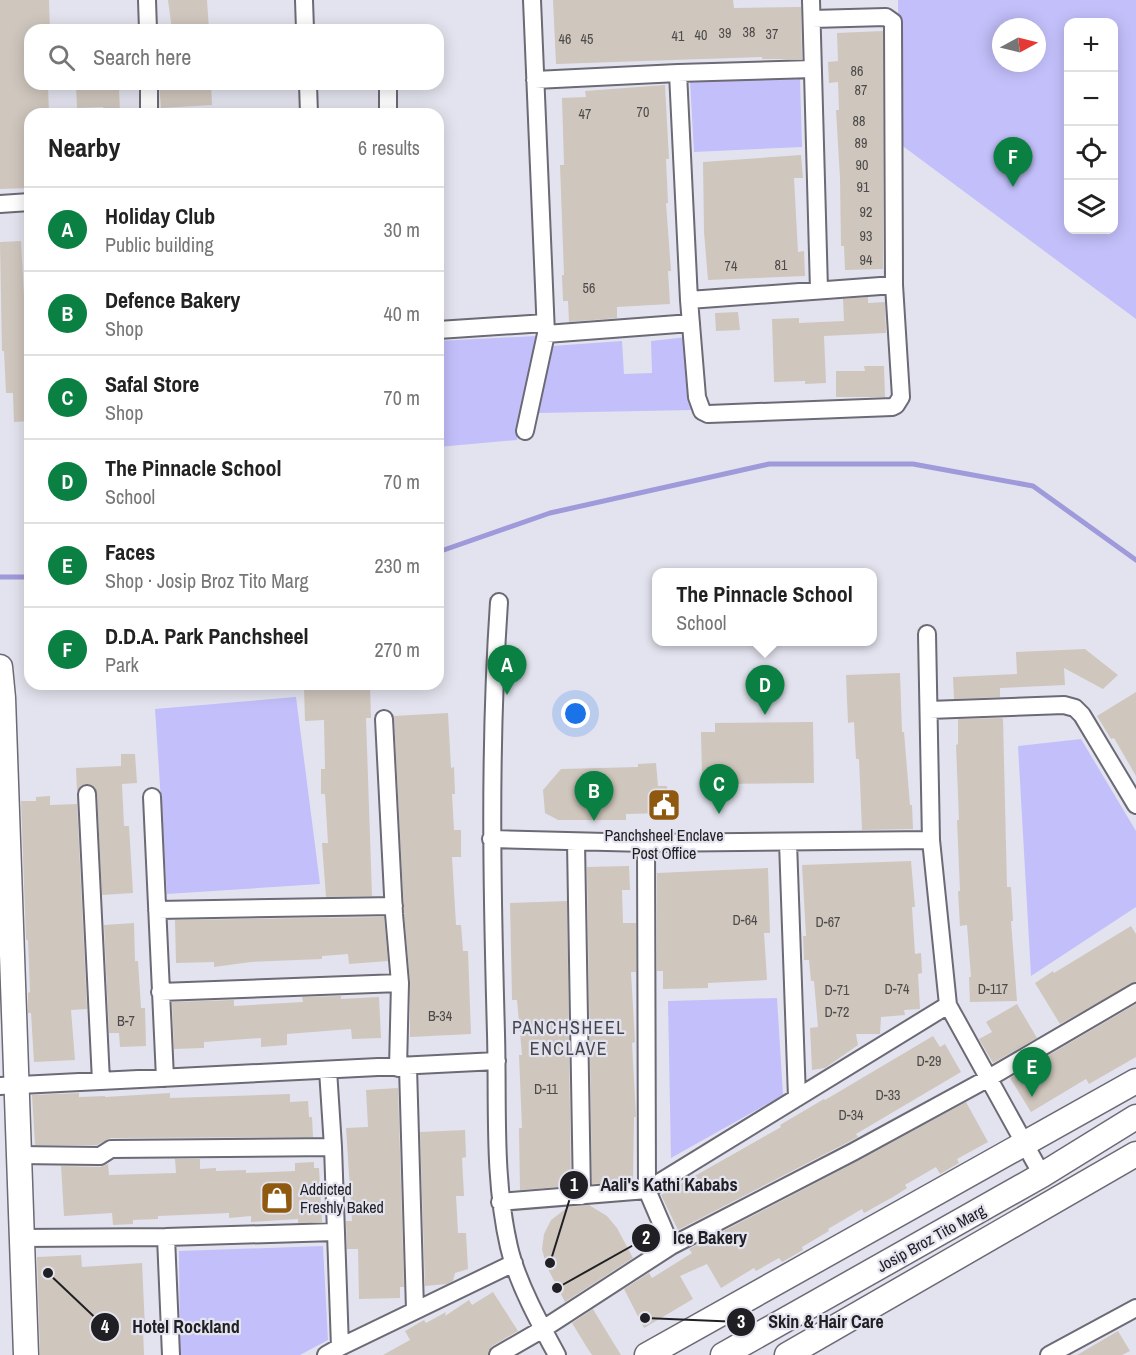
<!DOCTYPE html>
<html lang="en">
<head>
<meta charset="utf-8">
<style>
	:root { --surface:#fff; --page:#f2f2f2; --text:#222; --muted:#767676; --line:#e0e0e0; --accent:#0b8043 }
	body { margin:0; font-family:"Archivo Narrow",sans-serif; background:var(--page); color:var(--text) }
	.controls { position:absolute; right:18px; top:18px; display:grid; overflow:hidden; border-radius:12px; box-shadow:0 3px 15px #0003 }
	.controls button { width:54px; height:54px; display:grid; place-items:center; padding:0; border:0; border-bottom:2px solid var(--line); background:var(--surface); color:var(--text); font:30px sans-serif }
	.compass { position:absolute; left:992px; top:18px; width:54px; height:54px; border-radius:50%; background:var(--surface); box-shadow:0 3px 15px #0003; rotate:83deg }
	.you { position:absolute; left:576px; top:714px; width:21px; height:21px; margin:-15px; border:4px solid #fff; border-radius:50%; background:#1a73e8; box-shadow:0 0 0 9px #1a73e833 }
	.badge { display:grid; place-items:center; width:39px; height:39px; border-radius:50%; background:var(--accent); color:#fff; font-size:20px; font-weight:700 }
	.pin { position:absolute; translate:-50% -50px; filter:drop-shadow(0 2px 3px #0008) }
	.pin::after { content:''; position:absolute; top:32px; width:21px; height:18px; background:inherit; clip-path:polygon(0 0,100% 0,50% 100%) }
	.popup { position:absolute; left:652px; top:568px; width:225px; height:78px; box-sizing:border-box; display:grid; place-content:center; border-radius:12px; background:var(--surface); filter:drop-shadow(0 2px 4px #0005); font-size:20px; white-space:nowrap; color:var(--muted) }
	.popup b { font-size:22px; color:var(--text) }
	.popup::after { content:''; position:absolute; left:50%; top:100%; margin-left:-12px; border:12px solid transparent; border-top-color:var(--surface) }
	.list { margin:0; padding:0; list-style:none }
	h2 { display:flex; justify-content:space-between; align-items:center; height:78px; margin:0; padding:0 24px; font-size:26px }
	h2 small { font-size:20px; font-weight:400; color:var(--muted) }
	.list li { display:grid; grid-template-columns:39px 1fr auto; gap:18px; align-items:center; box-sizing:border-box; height:84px; padding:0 24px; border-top:2px solid var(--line) }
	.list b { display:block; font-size:22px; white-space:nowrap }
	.list p { margin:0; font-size:20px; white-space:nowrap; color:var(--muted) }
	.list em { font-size:20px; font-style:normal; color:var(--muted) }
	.icon { flex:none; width:33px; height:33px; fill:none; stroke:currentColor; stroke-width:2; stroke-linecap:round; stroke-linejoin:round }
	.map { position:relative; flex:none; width:1136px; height:1355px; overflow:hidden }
	.search { position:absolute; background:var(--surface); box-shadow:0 3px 15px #0003; left:24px; top:24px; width:420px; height:66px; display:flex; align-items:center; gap:15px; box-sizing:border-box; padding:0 21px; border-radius:18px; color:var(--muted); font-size:22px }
	.panel { position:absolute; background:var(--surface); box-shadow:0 3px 15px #0003; left:24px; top:108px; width:420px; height:582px; border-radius:18px }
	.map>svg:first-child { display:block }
</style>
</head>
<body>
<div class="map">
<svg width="1136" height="1355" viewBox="0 0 1136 1355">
	<rect width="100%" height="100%" fill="#e3e3ef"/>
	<path fill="#c3bffa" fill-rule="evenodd" d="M898,0H1136V319L900,144ZM1068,22H1114V230H1068ZM1001,27H1037V63H1001Z
		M800,79L802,147L694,152L690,81Z
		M536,336L517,440L438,447V341Z
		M687,337L692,410L538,413L552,346L622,341L624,374L652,373L651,341Z
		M296,697L320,884L167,894L155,709Z
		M1081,739L1136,831V907L1031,976L1018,746Z
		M777,998L783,1095L671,1158L668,1001Z
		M323,1246L328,1340L300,1355H180L179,1251Z"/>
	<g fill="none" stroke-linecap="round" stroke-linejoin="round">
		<path stroke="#9f9ada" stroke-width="5" d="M438,552L550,513L769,464H913L1033,486L1136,560
			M0,577H30"/>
	</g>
	<path fill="#cfc6bd" d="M0,0H49L50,30H30V84H48L49,114H30V188L0,189Z
		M168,0H207L209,30H172Z
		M553,0H733L734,8L801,7L802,59H762V57L556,64Z
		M883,31V269L845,270L844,246H841L840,178L836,110H839L838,82L829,83L828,62L838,61L837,33Z
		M76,84H111V87H119L120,114H103V107L77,108Z
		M159,84H211L212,105L161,108Z
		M665,85L669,159H666L668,203H666L671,271H668L670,304L617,307V318L569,322L568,301H563L562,275H564L560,165H564L562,98L586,97L585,91Z
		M801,155L803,178H794L798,252L804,251L805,276L708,280L704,232L703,162Z
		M21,241L24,296H27L30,421L14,422L13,393H6L4,351H2L0,242Z
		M868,297V303L885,302L886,333L824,336L826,383L805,384V381L774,382L772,319L799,318V323L844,321L843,299Z
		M738,312L740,330L716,331L715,313Z
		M864,366H884L885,397H836V371H865Z
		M1085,649L1118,675L1103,689L1064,668L1065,685L1000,688V697L954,699L953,677L1017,674L1016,652Z
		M900,673L902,732H904L910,805H912L913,829L862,830L859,759H856L854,722L848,723L846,675Z
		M370,686L371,718H366L372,896L326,897L322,843H328L325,794H321V769H325L324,720L305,721L304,688Z
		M1136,692V776L1114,738L1111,739L1097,716Z
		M448,713L451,768L454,767L455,794H452L454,830H461V857H452L456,925H461L463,951H468L471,1034L410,1037V982L404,913L394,716Z
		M1001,718L1003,719L1007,887H1011L1013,921H1011L1017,1001L970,1002L969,977H971L967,925L960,926L958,891H960L957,820H959L956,745L958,744V719Z
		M813,722L814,783L719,784V774H702L701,732H715V723Z
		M121,754H135L137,783L122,784L124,826H129L133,893L102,895L97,793L95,788L87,784L81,786L77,791L76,768L121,766Z
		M656,763L658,786H667L668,813L626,814V820H558L545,813L543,790L561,769L638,767V764Z
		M50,796V805L77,804L87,1009L71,1010L75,1060L34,1062L31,1013H28V993L30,992L28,940H26L21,801H36V797Z
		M911,861L915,907H912L915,954L921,953L922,973L918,974L920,1009L904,1010L905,1015L881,1017L880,1034H856L858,1045L825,1068L812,1070L810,1028L818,1027L814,981H811L809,960H804L803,936H806L802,865Z
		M629,866L630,890H622L623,923H636V972H631L635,1042L632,1043L636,1117H634L633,1181L592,1184L587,867Z
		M768,868L770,933H764L767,980L708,983V988L663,989V971H657V873Z
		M567,901L571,1186L520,1190L519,1128H522L519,1055H522L517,1000H512L510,903Z
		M384,917L388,961L349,964L348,954L322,956V959L251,962L214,967V962L176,963L175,920Z
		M134,923L135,961H138L141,1008H145L146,1046L120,1047L119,1033H109L104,925Z
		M1131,926L1136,934V982L1060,1024L1035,983L1053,971L1054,973Z
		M341,996V999L379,997L381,1038L352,1039L351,1029L287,1034V1045L261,1047V1038L204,1042V1048L174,1049L172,1002L234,1000V1006L303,1002L302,997Z
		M1017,1004L1037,1038L993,1063L979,1039L992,1032L986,1022Z
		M1136,1004V1057L1089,1084L1086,1079L1031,1112L1010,1078Z
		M933,1036L940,1047L945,1044L961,1072L856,1134L858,1137L678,1230L661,1195L781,1127L780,1125L824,1099L825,1100Z
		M398,1088L404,1287H400V1298L359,1299L358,1249H347L346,1221H352L346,1128L368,1127L366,1090Z
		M79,1093V1097L105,1096V1097L170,1093V1098L290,1094V1102L308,1101L309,1117H312L313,1137L111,1138L97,1145H35L32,1095Z
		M966,1102L988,1142L957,1159L959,1163L940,1174L936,1167L905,1185L907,1188L893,1197L864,1213L862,1209L828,1229L829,1231L802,1247L803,1250L782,1262L779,1258L756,1271L754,1268L721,1288L707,1264L680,1276L693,1299L644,1328L624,1289L649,1273L652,1278L692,1253L689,1249L858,1161Z
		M465,1130L466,1157L462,1158L464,1196H456L458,1233H466L468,1269L455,1273L453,1281L447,1284L425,1286L420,1132Z
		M175,1159H200V1169L216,1168V1171L246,1170V1173L295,1171V1163L314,1162V1168H319L322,1222L298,1223V1219L251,1222V1216L229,1218V1213L158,1216V1219L133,1220V1224L113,1225L112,1213L64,1216L61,1166L100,1167L108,1164L109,1175L176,1173Z
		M589,1205L607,1216L617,1228L633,1258L565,1302L546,1265L542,1249L544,1234L551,1220L568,1207Z
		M81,1255L82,1267L142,1263L145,1328L143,1329L144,1355H40L37,1257Z
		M493,1292L518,1331L492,1346L488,1355H383L410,1340L405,1331L424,1320L426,1323L446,1312L445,1316L469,1300L472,1305Z
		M593,1309L605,1329L621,1355H592L586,1346L572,1323Z
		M1118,1331L1130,1351L1122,1355H1077Z"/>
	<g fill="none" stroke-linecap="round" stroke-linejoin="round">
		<g stroke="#6b6a75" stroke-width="20">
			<path id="street" d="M147,0L148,30
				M304,0L305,30
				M532,0L546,334L691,323
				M811,0L819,290
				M812,19L886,17L893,22L894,285L901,397L896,405L892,407L708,414L702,411L697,397L689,300L678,73L813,69
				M535,80L678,73
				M149,84V114
				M308,84L309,114
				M388,84V114
				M0,204L30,202
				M689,300L894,285
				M438,330L545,323
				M525,431L546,334
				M499,602C489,748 492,889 496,1034C498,1105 493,1178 509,1247C517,1282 540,1324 557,1355
				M927,634L931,840
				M929,710L1064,705L1075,708L1082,715L1136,805
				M384,719L394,914L400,983L398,1068
				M87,794L101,1081
				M152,797L165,1078
				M491,839L646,843L647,1190L671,1246L543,1329L498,1355
				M576,842L582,1196
				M788,842L797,1098
				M646,843L931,840L948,1005
				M157,910L394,906
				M160,992L400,983
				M408,1067L415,1310
				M328,1070L333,1147L340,1347L514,1263
				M0,1086L497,1061
				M18,1155L100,1156L111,1149L333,1147
				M500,1202L647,1190L948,1005L1042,1175
				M166,1237L335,1232
				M21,1238L166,1237L171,1355
				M671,1246L853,1152L987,1079L1136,992
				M326,1355L340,1347
				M1049,1355L1136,1308"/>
		</g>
		<g stroke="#6b6a75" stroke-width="27">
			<path id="secondary" d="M0,667L3,698L26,1355
				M647,1355L1136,1081
				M723,1355L1042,1175L1136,1117
				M787,1355L1136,1154"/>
		</g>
		<use href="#street" stroke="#fff" stroke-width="16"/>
		<use href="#secondary" stroke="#fff" stroke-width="24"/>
	</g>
	<defs>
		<g id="civic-square" transform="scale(1.725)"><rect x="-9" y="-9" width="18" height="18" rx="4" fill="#905910" stroke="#e3e3ef"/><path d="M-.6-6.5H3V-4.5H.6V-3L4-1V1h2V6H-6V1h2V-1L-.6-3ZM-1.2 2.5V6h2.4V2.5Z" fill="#fff"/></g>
		<g id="shop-square" transform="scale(1.725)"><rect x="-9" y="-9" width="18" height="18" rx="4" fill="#905910" stroke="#e3e3ef"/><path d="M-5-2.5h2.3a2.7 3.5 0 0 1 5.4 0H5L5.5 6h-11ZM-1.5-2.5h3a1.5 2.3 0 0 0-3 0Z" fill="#fff"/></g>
	</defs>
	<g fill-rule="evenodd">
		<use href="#civic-square" x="664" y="805"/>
		<use href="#shop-square" x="277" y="1198"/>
	</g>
	<g text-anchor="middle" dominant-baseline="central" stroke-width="4.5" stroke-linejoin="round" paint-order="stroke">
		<g font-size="14" fill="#4c4a4a">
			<text x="749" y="32">38</text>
			<text x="725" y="33">39</text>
			<text x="772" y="34">37</text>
			<text x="701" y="35">40</text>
			<text x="678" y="36">41</text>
			<text x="565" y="39">46</text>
			<text x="587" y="39">45</text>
			<text x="857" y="71">86</text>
			<text x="861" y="90">87</text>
			<text x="643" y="112">70</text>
			<text x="585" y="114">47</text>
			<text x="859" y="121">88</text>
			<text x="861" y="143">89</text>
			<text x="862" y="165">90</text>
			<text x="863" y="187">91</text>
			<text x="866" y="212">92</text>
			<text x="866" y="236">93</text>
			<text x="866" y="260">94</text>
			<text x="781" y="265">81</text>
			<text x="731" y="266">74</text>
			<text x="589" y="288">56</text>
			<text x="745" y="920">D-64</text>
			<text x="828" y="922">D-67</text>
			<text x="897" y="989">D-74</text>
			<text x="993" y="989">D-117</text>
			<text x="837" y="990">D-71</text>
			<text x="837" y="1012">D-72</text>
			<text x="440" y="1016">B-34</text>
			<text x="126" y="1021">B-7</text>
			<text x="929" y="1061">D-29</text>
			<text x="546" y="1089">D-11</text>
			<text x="888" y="1095">D-33</text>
			<text x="851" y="1115">D-34</text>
		</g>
		<g font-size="16" fill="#202024" stroke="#e3e3ef">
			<text x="664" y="835">Panchsheel Enclave<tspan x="664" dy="18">Post Office</tspan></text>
			<text x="300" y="1189" text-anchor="start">Addicted<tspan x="300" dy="18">Freshly Baked</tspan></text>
		</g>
		<g font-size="16" fill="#202024" stroke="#e3e3ef">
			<text transform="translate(931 1238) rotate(-29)">Josip Broz Tito Marg</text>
		</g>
		<g font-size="18" letter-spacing="1.5" fill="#45454e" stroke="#e3e3ef">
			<text x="569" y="1027">PANCHSHEEL<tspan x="569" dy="21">ENCLAVE</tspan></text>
		</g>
	</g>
	<path fill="none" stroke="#202024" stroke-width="2" d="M550 1263L574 1185M557 1288L646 1238M645 1318L741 1322M48 1273L105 1327"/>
	<g fill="#202024" stroke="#e3e3ef" stroke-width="2">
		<circle cx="550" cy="1263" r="6"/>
		<circle cx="557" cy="1288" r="6"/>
		<circle cx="645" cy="1318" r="6"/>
		<circle cx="48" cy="1273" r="6"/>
		<circle cx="574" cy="1185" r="15"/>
		<circle cx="646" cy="1238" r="15"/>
		<circle cx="741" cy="1322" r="15"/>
		<circle cx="105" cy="1327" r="15"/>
	</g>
	<g font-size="18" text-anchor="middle" font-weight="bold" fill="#fff">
		<text x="574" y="1191">1</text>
		<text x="646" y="1244">2</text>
		<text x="741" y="1328">3</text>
		<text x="105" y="1333">4</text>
	</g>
	<g font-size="18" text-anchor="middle" font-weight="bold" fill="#202024" stroke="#e3e3ef" stroke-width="4.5" stroke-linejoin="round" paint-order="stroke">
		<text x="669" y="1191">Aali's Kathi Kababs</text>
		<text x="710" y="1244">Ice Bakery</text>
		<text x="826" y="1328">Skin &amp; Hair Care</text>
		<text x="186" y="1333">Hotel Rockland</text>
	</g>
</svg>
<div class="controls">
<button>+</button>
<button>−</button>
<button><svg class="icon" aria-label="locate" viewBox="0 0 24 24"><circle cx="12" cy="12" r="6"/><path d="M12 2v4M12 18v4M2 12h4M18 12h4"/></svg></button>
<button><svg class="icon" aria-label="layers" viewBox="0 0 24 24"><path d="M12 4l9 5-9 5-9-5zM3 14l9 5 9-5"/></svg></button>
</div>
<svg class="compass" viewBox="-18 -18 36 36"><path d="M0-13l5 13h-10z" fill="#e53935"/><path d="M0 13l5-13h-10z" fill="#767676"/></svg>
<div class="you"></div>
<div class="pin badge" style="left:507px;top:695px">A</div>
<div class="pin badge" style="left:594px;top:821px">B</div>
<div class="pin badge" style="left:719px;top:814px">C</div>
<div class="pin badge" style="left:765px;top:715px">D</div>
<div class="popup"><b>The Pinnacle School</b>School</div>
<div class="pin badge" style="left:1032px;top:1097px">E</div>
<div class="pin badge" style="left:1013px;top:187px">F</div>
<div class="search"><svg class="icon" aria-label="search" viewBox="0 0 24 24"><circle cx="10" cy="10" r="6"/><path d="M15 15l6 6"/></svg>Search here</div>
<section class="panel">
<h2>Nearby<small>6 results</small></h2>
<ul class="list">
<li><span class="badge">A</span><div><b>Holiday Club</b><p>Public building</p></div><em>30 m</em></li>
<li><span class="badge">B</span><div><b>Defence Bakery</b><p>Shop</p></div><em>40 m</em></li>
<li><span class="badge">C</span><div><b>Safal Store</b><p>Shop</p></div><em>70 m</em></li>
<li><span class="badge">D</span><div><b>The Pinnacle School</b><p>School</p></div><em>70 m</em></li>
<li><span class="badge">E</span><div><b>Faces</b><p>Shop · Josip Broz Tito Marg</p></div><em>230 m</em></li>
<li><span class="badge">F</span><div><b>D.D.A. Park Panchsheel</b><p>Park</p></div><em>270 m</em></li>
</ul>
</section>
</div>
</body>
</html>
